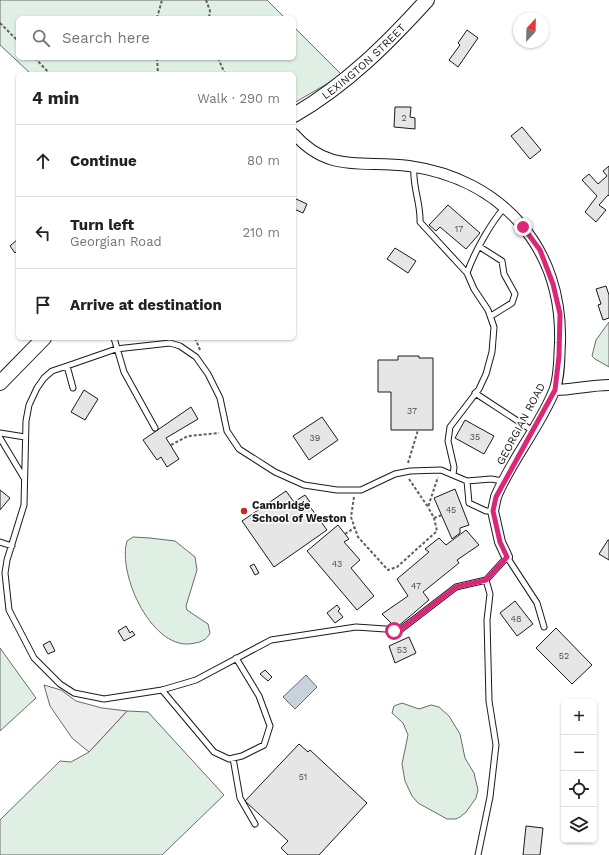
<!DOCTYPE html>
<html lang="en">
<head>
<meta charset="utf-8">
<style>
	:root { --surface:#fff; --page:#f2f2f2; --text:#222; --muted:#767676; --line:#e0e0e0 }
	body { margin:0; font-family:"Work Sans",sans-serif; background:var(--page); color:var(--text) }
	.controls { position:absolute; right:12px; bottom:12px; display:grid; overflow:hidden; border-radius:6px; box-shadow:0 1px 3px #0004 }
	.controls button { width:36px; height:36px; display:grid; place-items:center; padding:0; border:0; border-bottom:1px solid var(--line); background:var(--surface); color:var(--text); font:20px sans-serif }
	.compass { position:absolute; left:513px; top:12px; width:36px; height:36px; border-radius:50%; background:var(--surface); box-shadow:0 1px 3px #0004; rotate:22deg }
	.stop { position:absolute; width:12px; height:12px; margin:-9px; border:3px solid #db2777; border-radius:50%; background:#fff }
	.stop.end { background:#db2777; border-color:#fff; box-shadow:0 1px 4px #0008 }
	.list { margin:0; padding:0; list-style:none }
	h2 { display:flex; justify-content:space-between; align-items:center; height:52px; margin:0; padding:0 16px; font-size:17px }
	h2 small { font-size:13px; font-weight:400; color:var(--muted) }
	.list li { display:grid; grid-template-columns:26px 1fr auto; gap:12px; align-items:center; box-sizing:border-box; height:72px; padding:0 16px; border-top:1px solid var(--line) }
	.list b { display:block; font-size:15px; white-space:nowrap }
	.list p { margin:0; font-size:13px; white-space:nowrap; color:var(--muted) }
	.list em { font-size:13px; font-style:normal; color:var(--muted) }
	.icon { flex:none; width:22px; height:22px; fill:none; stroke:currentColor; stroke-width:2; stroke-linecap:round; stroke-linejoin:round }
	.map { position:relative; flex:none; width:609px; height:855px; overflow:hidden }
	.search { position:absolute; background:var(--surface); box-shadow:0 1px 3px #0004; left:16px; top:16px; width:280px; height:44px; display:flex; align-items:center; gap:10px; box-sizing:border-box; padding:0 14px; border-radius:6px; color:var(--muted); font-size:15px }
	.panel { position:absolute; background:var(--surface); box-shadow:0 1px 3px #0004; left:16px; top:72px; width:280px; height:268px; border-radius:6px }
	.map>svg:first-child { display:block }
</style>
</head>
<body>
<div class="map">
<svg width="609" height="855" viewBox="0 0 609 855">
	<rect width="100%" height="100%" fill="#fff"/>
	<path fill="#e0efe3" stroke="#6a6a6a" d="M0,0H267L285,18H18V58H294V27L342,75L294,103V74H31L0,45Z
		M609,322V367L595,359L592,356L596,340Z
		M133,537L150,538L175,541L195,557L197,570L186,606L187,610L208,624L210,633C207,639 202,642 195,643C153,654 117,574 127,541Z
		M0,648L36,698L0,731Z
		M402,703L419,709L431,705L439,707L449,716L460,734L465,758L474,773L478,790L476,798L466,812L460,817L456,819H447L418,803L412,796L405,781L402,764L408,735L403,723L392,713L394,706Z
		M127,711L148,712L224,795L162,855H0V820L60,761L71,762L89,752Z"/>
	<path fill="#ededed" stroke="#6a6a6a" d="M44,685L61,690L76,701L102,708L127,711L89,752L72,738L50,706Z"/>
	<path fill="#c6d2dc" stroke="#6a6a6a" d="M306,675L317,687L295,709L283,697Z"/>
	<path fill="#e6e6e6" stroke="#1a1a1a" d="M467,30L478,38L458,67L449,60L460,45L458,43Z
		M395,107H411L410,117L415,118V129L394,127Z
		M522,127L541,150L530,159L511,136Z
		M609,166V196L608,195L599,205L606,210L596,222L585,212L597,196L582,180L589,174L598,184L607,176L603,171Z
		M294,198L307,204L303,213L294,209Z
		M448,205L480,233L466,249L440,227L436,231L429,225Z
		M18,239V250L15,253L10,246Z
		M395,248L416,261L408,273L387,259Z
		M606,286L609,295V318L603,320L598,305L601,304L596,289Z
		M398,356H419V358H433V430H391V392H378V360H398Z
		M84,390L98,399L85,420L71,412Z
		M191,407L198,419L166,438L179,459L167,467L161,457L157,460L143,440Z
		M322,417L338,440L309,460L293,436Z
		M465,420L494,436L484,454L455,438Z
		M455,489L469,525L460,528V533L452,539L434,498Z
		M0,490L10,498L0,510Z
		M286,491L294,502L305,495L310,502L308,504L327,530L274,567L242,521Z
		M338,525L349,539L344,542L360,560L351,568L374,596L357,610L307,551Z
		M466,530L479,545L457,560L459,563L423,592L429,600L396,628L382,614L408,596L397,579L429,552L425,549L439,538L446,545Z
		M608,540H609V560L599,554Z
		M254,564L259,573L255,575L250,566Z
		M515,601L533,624L517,636L500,613Z
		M337,605L340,609L338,611L343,617L335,623L327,613Z
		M126,626L130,633L132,631L135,635L124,641L118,631Z
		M556,628L592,665L572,684L536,648Z
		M409,637L416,653L395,663L389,646Z
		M50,641L55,651L48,654L43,645Z
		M265,670L272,677L268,681L260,674Z
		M299,744L308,752L310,750L367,803L319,855H288L281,848L288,841L245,801Z
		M526,826L543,828L540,855H523Z"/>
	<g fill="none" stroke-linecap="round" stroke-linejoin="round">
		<g stroke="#1a1a1a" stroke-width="7">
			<path id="lane" d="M414,167C412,186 421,203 420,222L467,273L474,289L488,310L494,327L492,352L486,374L479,389L450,427L448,441L454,467L453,475
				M480,247L502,261L504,274L515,294L512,303L491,316
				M467,273C474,253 490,224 504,208
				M114,338L124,372L155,428
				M67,366L116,349L170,343L180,346L196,357L208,374L220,398L227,431L239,449L275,472L304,485L337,490H361L395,474L410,471L441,470L467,481L469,503L486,511H493
				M73,388L67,366L52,371L44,378L37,388L29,405L26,421L24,505L7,560L5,573L9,610L34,658L60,684L74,693L104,699L162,690L196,680L271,640L356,627L400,630L456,587L486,580L507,557L537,603L544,627
				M475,393L533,431
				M0,433L25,437
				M0,438L24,478
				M467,481L491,479L503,481
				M0,542L12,546
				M162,690L214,752L229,759L242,756L264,745L270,726L259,696L236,658
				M233,758L240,798L255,824
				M478,855L490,797L496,745L489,701L487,620L490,594L486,580"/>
		</g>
		<g stroke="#1a1a1a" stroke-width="12">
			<path id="street" d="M294,134C329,174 363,160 409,166C502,179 563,248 560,343C559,357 560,377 554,391C539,428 511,460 496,497L493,511L500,542L507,557
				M555,390C573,390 590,385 609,385"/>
		</g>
		<g stroke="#1a1a1a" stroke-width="16">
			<g id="secondary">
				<path id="s1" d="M294,115C346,85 387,44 427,0"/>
				<path d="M0,383L44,338"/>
			</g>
		</g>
		<path stroke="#5f5f5f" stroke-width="2" stroke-dasharray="3 2" stroke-linecap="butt" d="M206,0L210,11L209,18
			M157,18L162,0
			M0,23L18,41
			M35,58L50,74
			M157,58L158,74
			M218,58L225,74
			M195,338L200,350
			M171,445L188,436L219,433
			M408,463L418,430
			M409,479L428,507L438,477
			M354,497L351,517L358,537L388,570L397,567L437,531L434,518L428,507
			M434,518L442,515
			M345,534L354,528"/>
		<use href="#lane" stroke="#fff" stroke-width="5"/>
		<use href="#street" stroke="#fff" stroke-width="10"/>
		<use href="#secondary" stroke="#fff" stroke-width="14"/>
	</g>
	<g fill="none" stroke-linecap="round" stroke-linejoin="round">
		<path stroke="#db2777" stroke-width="5" d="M394,631L400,630L456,587L486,580L507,557L500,542L493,511L496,497L555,390L559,356L560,314L553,284L540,250L523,227"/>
	</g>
	<circle fill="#c62828" stroke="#fff" stroke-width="1.5" cx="244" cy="511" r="4"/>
	<g text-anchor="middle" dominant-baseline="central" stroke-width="3" stroke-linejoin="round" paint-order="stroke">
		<g font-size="9" fill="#4d4d4d">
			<text x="404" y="118">2</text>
			<text x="459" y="229">17</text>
			<text x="412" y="411">37</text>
			<text x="475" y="437">35</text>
			<text x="315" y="438">39</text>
			<text x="451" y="510">45</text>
			<text x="337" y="564">43</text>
			<text x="416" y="586">47</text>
			<text x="516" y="619">48</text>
			<text x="402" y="650">53</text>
			<text x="564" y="656">52</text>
			<text x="303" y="777">51</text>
		</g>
		<g font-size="11" fill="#1a1a1a" stroke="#fff">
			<text stroke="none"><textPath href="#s1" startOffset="88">LEXINGTON STREET</textPath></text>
			<text transform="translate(521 424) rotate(-62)">GEORGIAN ROAD</text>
		</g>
		<g font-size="11" font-weight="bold" fill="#1a1a1a" stroke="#fff" text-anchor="start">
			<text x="252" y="505">Cambridge<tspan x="252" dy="13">School of Weston</tspan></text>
		</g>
	</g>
</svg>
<div class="controls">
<button>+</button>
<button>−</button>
<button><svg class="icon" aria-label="locate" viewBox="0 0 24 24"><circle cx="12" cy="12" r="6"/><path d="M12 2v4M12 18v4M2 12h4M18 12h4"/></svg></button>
<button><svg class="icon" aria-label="layers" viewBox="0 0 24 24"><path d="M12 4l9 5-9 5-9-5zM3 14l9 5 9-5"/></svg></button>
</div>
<svg class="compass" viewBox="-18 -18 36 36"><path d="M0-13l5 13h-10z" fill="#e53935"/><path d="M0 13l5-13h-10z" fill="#767676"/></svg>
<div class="stop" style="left:394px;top:631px"></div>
<div class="stop end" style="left:523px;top:227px"></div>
<div class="search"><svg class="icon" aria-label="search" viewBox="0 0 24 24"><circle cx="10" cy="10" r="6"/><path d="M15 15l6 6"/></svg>Search here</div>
<section class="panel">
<h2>4 min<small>Walk · 290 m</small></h2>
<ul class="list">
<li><svg class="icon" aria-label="ahead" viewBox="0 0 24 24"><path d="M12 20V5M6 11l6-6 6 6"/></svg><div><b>Continue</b></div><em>80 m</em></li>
<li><svg class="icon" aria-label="left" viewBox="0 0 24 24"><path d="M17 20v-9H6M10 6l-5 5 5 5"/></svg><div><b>Turn left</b><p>Georgian Road</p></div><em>210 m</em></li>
<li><svg class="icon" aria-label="arrive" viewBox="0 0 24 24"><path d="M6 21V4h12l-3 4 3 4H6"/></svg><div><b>Arrive at destination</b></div></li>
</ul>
</section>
</div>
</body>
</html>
